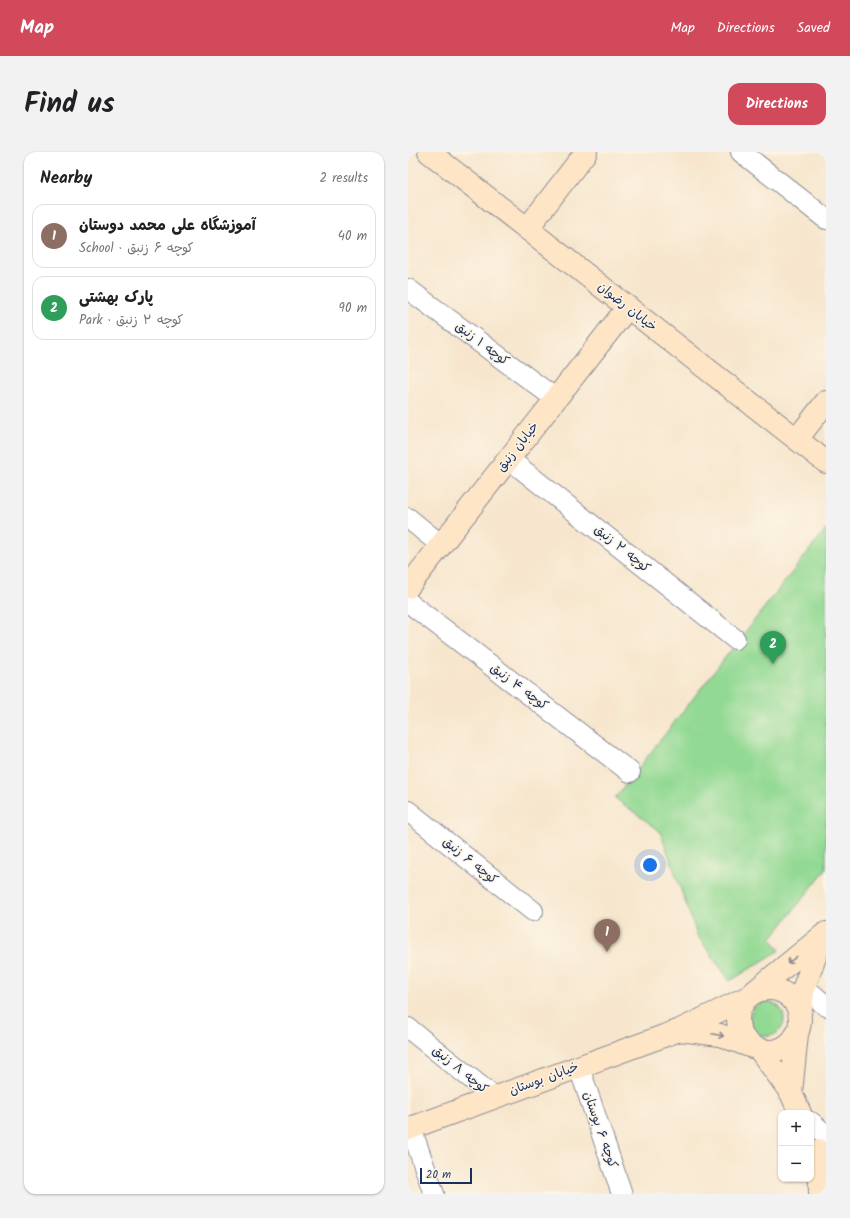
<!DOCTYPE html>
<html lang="en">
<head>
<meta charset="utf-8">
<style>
	:root { --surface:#fff; --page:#f2f2f2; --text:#202124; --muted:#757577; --line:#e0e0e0; --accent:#d1495b }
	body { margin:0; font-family:Kalam,"Playpen Sans Arabic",sans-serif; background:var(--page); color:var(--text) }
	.controls { position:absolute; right:12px; bottom:12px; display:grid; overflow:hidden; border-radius:8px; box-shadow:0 1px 3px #0004 }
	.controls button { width:36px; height:36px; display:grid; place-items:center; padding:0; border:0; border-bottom:1px solid var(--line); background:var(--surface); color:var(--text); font:20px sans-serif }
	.scale { position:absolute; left:12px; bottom:10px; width:52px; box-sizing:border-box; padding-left:4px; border:2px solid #1b2f5e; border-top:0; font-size:11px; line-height:14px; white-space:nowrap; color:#1b2f5e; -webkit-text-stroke:3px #fcf5e5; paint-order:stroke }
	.you { position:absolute; left:242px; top:713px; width:14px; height:14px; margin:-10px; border:3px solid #fff; border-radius:50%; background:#1a73e8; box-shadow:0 0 0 6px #1a73e833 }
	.badge { display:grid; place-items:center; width:26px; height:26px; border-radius:50%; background:var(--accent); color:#fff; font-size:13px; font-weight:700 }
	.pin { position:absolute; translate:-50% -33px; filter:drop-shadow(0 1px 2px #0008) }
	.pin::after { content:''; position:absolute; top:21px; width:14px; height:12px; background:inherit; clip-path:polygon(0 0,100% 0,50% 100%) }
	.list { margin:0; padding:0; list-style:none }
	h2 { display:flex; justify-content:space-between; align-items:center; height:52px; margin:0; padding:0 16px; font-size:17px }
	h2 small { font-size:13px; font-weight:400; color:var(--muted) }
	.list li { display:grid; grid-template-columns:26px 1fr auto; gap:12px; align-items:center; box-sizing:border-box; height:64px; margin:0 8px 8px; padding:0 8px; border:1px solid var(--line); border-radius:12px }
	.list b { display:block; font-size:15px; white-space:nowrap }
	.list p { margin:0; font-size:13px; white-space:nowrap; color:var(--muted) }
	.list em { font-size:13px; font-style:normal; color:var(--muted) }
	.map { position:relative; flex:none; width:418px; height:1042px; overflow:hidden; border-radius:12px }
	header { display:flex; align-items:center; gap:24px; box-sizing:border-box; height:56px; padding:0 20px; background:var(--accent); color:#fff }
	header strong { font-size:19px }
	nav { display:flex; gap:22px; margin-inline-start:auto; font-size:14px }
	.intro { display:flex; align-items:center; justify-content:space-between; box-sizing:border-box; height:96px; padding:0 24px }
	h1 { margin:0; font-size:28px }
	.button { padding:10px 18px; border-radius:12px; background:var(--accent); color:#fff; font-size:14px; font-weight:700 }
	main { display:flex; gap:24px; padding:0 24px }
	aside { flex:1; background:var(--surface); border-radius:12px; box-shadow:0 1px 3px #0004 }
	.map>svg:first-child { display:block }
</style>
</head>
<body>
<header>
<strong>Map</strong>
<nav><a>Map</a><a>Directions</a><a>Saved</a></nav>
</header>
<div class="intro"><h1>Find us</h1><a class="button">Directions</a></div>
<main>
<aside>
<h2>Nearby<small>2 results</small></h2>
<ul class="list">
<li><span class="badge" style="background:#8d6e63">1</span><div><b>آموزشگاه علی محمد دوستان</b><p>School · کوچه ۶ زنبق</p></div><em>40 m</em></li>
<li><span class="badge" style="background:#2e9e5b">2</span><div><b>پارک بهشتی</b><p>Park · کوچه ۲ زنبق</p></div><em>90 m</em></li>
</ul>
</aside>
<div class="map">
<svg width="418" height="1042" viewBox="0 0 418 1042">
	<rect width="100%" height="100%" fill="#fcf5e5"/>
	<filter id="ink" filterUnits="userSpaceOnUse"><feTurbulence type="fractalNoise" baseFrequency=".025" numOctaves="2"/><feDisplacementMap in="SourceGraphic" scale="8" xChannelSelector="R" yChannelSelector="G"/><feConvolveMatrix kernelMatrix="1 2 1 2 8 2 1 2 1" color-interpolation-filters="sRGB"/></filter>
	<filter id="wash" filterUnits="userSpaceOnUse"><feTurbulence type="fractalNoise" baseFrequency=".012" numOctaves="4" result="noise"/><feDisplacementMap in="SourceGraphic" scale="16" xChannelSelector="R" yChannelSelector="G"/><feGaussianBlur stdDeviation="0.9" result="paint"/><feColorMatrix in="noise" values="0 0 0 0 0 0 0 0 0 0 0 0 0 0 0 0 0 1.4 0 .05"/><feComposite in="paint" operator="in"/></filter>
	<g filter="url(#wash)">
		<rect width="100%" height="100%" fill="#f7e6cd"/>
		<path fill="#92d993" stroke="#568478" d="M418,377V717L363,787L372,798L322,829L289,783L252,679L207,646Z
			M342 867a17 17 0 1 1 34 0a17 17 0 1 1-34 0Z"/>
	</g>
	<g filter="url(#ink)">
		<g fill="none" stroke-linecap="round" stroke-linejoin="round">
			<g stroke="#898a96" stroke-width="22">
				<path id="street" d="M333,0L418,67
					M0,137L148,247
					M101,307L327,487
					M0,366L33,393
					M0,450L222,620
					M0,659L125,759
					M396,835L418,854
					M0,876L86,945
					M171,915L214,1042
					M403,970L418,983
					M3,976L26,1042"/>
			</g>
			<g stroke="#898a96" stroke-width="24">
				<path id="secondary" d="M21,0L418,310
					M119,77L178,0
					M389,287L418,250
					M0,435L220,155
					M330 868a31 31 0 1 1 62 0a31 31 0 1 1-62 0Z
					M346,840L418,781
					M392,862L396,835L415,784
					M272,878L312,883L344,895
					M351,897L383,941L392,961
					M383,941L389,882
					M0,977L272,878L338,846
					M411,998L412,1042"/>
			</g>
			<use href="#street" stroke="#fff" stroke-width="20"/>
			<use href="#secondary" stroke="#fee5c5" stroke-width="22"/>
		</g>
		<defs><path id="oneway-shaft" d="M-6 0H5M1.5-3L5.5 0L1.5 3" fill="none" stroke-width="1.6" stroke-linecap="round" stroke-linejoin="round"/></defs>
		<g stroke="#8c8a92">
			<use href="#oneway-shaft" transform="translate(384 808) rotate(142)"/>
			<use href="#oneway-shaft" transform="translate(310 883) rotate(12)"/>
		</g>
	</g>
	<g text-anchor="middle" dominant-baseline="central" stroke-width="3" stroke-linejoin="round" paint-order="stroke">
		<g font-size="13" fill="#1b2f5e" stroke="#fcf5e5">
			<text transform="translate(219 155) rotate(38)">خیابان رضوان</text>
			<text transform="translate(74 192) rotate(37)">کوچه ۱ زنبق</text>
			<text transform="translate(110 295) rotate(-52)">خیابان زنبق</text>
			<text transform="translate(214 397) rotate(39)">کوچه ۲ زنبق</text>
			<text transform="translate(111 535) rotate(37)">کوچه ۴ زنبق</text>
			<text transform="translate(62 709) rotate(39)">کوچه ۶ زنبق</text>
			<text transform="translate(52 918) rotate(39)">کوچه ۸ زنبق</text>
			<text transform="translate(136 927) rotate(-20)">خیابان بوستان</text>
			<text transform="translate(192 978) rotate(71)">کوچه ۶ بوستان</text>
		</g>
	</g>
</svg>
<div class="controls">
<button>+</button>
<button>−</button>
</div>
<div class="scale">20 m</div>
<div class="you"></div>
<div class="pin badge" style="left:199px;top:800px;background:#8d6e63">1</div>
<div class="pin badge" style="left:365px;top:512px;background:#2e9e5b">2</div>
</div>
</main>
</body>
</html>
